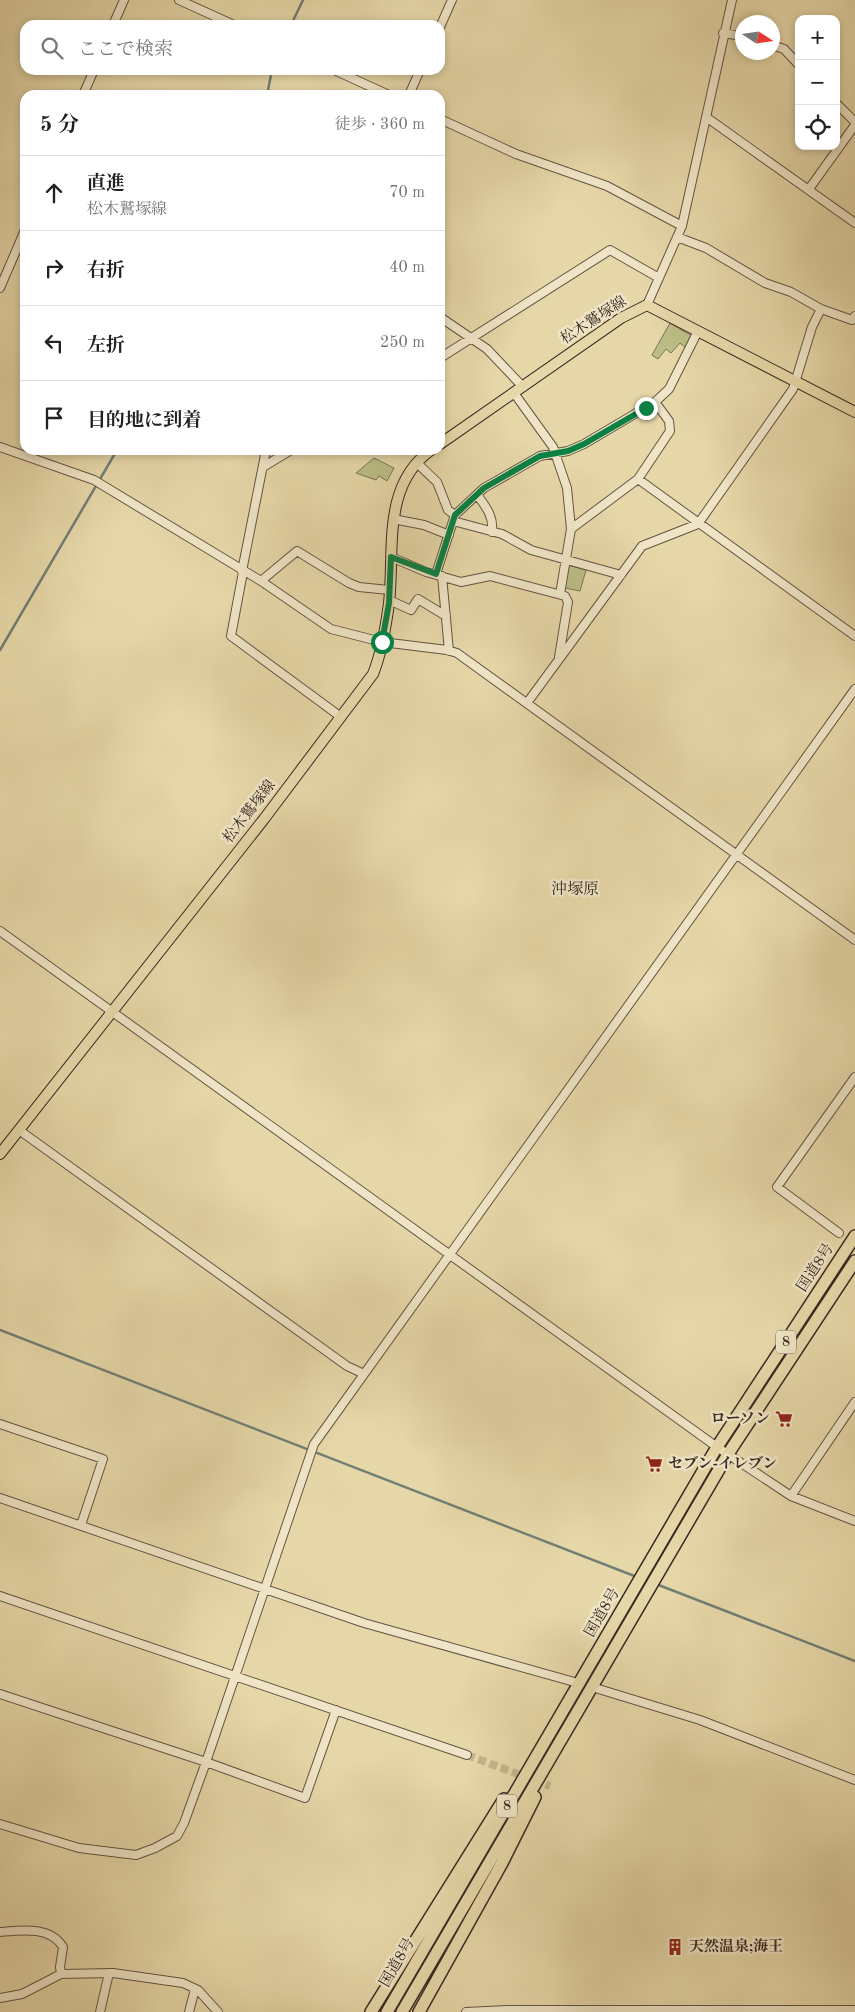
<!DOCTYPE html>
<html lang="ja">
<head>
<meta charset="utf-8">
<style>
	:root { --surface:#fff; --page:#f2f2f2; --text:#222; --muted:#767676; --line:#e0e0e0 }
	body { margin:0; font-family:"Old Standard TT","Noto Serif JP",serif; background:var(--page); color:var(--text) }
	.controls { position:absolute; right:15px; top:15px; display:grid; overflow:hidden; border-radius:10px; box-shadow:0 2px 8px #0003 }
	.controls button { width:45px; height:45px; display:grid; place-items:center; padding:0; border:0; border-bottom:1px solid var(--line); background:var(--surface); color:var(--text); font:25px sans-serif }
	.compass { position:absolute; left:735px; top:15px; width:45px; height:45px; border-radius:50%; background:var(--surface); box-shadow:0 2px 8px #0003; rotate:102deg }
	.stop { position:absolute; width:15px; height:15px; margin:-11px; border:4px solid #0b8043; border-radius:50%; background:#fff }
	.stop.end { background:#0b8043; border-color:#fff; box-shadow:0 1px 5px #0008 }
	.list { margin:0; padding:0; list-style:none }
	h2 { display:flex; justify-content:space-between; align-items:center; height:65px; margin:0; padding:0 20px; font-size:21px }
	h2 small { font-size:16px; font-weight:400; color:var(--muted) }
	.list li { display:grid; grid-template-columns:32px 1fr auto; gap:15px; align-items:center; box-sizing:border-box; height:75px; padding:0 20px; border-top:1px solid var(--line) }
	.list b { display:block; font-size:19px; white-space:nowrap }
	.list p { margin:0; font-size:16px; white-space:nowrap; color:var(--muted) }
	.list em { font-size:16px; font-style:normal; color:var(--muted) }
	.icon { flex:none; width:28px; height:28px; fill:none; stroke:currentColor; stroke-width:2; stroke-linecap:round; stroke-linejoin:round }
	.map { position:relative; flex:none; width:855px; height:2012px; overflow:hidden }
	.search { position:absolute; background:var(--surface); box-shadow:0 2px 8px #0003; left:20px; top:20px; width:425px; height:55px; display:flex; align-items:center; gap:12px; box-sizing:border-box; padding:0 18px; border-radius:15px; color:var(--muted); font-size:19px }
	.panel { position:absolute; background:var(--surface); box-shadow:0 2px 8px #0003; left:20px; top:90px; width:425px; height:365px; border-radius:15px }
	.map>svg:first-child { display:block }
</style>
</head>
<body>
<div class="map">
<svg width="855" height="2012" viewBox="0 0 855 2012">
	<rect width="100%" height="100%" fill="#e6d7a8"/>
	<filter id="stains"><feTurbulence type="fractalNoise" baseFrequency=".004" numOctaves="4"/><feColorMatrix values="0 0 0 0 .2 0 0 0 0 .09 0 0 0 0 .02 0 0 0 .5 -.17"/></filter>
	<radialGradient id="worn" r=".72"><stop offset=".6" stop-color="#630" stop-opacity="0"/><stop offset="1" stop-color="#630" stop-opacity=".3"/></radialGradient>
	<path fill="#bbbd84" stroke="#7a7353" d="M670,323L692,336L685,347L680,343L671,353L666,349L658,359L652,355Z
		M374,458L394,468L387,481L379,476L376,480L356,473Z
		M568,565L586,570L580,591L565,588Z"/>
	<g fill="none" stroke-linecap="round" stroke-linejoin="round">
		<path stroke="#717f75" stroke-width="2.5" d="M291,25L303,0
			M267,95L272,70
			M0,650L117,450
			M0,1330L637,1577
			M656,1584L855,1661"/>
		<path stroke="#c3b48d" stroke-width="8" stroke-dasharray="8 4" stroke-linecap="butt" d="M467,1755L550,1786"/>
		<g stroke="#645444" stroke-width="10">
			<path id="minor" d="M179,0L234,25
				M113,25L124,0
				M440,27L452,0
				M723,33L742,36
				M772,45L784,49L799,65
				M334,70L389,95
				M83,95L94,70
				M409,95L420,70
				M836,103L855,122
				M706,117L855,223
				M440,119L516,154L607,186L682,226
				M809,189L855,125
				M0,288L25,230
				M647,305L682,226L732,0
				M821,309L852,320L855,316
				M440,317L487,349L523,387
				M440,358L610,250L659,278
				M514,393L553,447L567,488L571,529L560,594
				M0,447L94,480L261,581L331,629L382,642L447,650L457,653L855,940
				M417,463L437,482L448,510L455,515
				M263,467L291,450
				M638,479L855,636
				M478,496C486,507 494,517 492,532
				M393,519L424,525L449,535
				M453,521L502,534L531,550L621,575
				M571,529L638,479L670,431L669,421L655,402
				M391,557L426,572L461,582L490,576L565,596L568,602L559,657
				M242,571L266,450
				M243,572L231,636L341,717
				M436,574L455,515L484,488L540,456L568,451L584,444L655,402L669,389L697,333
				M442,576L449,651
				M261,581L297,551L349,583L359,587L389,590
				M389,600L411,610L418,599L446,616
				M527,703L642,546L698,524L793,389L812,327L821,309L791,292L765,283L706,248L677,237
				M0,931L717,1447L791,1496L855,1521
				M19,1130L347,1366L364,1374
				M839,1233L777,1187L855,1077
				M0,1424L103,1459L81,1525
				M791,1496L855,1402
				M0,1498L364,1623L578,1683
				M0,1596L467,1755
				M592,1687L700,1720L855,1780
				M0,1694L206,1762L305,1798L336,1710
				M0,1824L79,1848L136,1855L155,1848L177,1836L184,1823L205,1765L314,1444L855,689
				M0,1932C22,1930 50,1926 63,1947L60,1967L61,1974
				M0,1998L22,1994L61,1974L113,1973L183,1983L198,1990L218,2012
				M100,2012L109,1973
				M189,2012L195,1989
				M466,2012L507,2010H855"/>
		</g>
		<g stroke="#392922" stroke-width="12">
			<path id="major" d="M440,444L621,318L647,305L855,412
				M0,1154L264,819L373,674C382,652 386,626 389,603C395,551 381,486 431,450"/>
		</g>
		<g stroke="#392922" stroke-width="14">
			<path id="highway" d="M371,2012L504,1799
				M387,2012L717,1447L855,1236
				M402,2012L728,1454L855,1261
				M419,2012L502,1863L535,1797"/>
		</g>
		<use href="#minor" stroke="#efe5c6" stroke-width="8"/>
		<use href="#major" stroke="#e6d7a8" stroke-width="10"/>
		<use href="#highway" stroke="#e6d7a8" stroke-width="11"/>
	</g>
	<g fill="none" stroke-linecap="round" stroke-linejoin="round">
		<path stroke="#0b8043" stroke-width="6" d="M382,642L389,603L391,557L436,574L455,515L484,488L540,456L568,451L584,444L646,408"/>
	</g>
	<defs>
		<g id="supermarket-bare" transform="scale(1.35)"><path d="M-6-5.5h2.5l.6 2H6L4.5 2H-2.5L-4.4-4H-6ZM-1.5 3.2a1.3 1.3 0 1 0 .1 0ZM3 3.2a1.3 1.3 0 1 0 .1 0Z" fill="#8f2418" stroke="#efe5c6" stroke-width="2.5" paint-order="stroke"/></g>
		<g id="building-bare" transform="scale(1.35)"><path d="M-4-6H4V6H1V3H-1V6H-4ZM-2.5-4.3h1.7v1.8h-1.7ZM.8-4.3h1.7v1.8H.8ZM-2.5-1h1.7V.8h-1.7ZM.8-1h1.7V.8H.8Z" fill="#8f2418" stroke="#efe5c6" stroke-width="2.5" paint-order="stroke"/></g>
	</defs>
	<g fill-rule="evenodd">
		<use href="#supermarket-bare" x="784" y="1419"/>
		<use href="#supermarket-bare" x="654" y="1464"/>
		<use href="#building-bare" x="675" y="1947"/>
	</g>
	<g text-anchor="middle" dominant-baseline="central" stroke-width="5" stroke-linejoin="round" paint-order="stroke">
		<g fill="#efe5c6" stroke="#706153" stroke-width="1">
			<rect x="776" y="1330.5" width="20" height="23" rx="4"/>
			<rect x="497" y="1794.5" width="20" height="23" rx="4"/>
		</g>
		<g font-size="14" font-weight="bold" fill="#392922">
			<text x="786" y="1342">8</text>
			<text x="507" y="1806">8</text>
		</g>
		<g font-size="15" fill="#392922" stroke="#efe5c6">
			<text transform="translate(594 321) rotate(-33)">松木鷲塚線</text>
			<text transform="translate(250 812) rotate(-52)">松木鷲塚線</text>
			<text transform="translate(816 1268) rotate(-57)">国道8号</text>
			<text transform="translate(603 1613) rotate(-60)">国道8号</text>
			<text transform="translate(398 1963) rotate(-60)">国道8号</text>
		</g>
		<g font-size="15" font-weight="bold" fill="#392922" stroke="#efe5c6" text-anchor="start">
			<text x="770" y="1419" text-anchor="end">ローソン</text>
			<text x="668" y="1464">セブン-イレブン</text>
			<text x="689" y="1947">天然温泉;海王</text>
		</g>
		<g font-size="16" fill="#392922" stroke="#efe5c6">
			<text x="575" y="890">沖塚原</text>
		</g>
	</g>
	<rect width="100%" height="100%" filter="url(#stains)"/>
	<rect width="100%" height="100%" fill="url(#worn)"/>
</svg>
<div class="controls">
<button>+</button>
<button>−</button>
<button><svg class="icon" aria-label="locate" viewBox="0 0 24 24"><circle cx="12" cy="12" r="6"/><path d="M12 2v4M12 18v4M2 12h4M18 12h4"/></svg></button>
</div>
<svg class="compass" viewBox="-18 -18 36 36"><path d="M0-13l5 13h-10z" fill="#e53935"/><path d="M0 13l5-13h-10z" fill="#767676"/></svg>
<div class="stop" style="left:382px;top:642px"></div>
<div class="stop end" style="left:646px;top:408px"></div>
<div class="search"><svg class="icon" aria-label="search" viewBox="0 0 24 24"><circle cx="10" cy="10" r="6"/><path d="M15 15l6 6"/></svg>ここで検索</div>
<section class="panel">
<h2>5 分<small>徒歩 · 360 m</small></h2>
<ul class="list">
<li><svg class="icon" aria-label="ahead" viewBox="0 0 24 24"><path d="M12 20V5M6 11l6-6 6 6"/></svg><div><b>直進</b><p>松木鷲塚線</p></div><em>70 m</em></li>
<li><svg class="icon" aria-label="right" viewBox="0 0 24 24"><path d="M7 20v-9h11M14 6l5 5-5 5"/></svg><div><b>右折</b></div><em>40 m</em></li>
<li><svg class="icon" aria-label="left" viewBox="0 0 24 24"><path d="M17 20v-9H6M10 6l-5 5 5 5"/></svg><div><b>左折</b></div><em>250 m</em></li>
<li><svg class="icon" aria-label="arrive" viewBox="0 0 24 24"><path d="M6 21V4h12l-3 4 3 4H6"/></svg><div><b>目的地に到着</b></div></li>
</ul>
</section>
</div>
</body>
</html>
